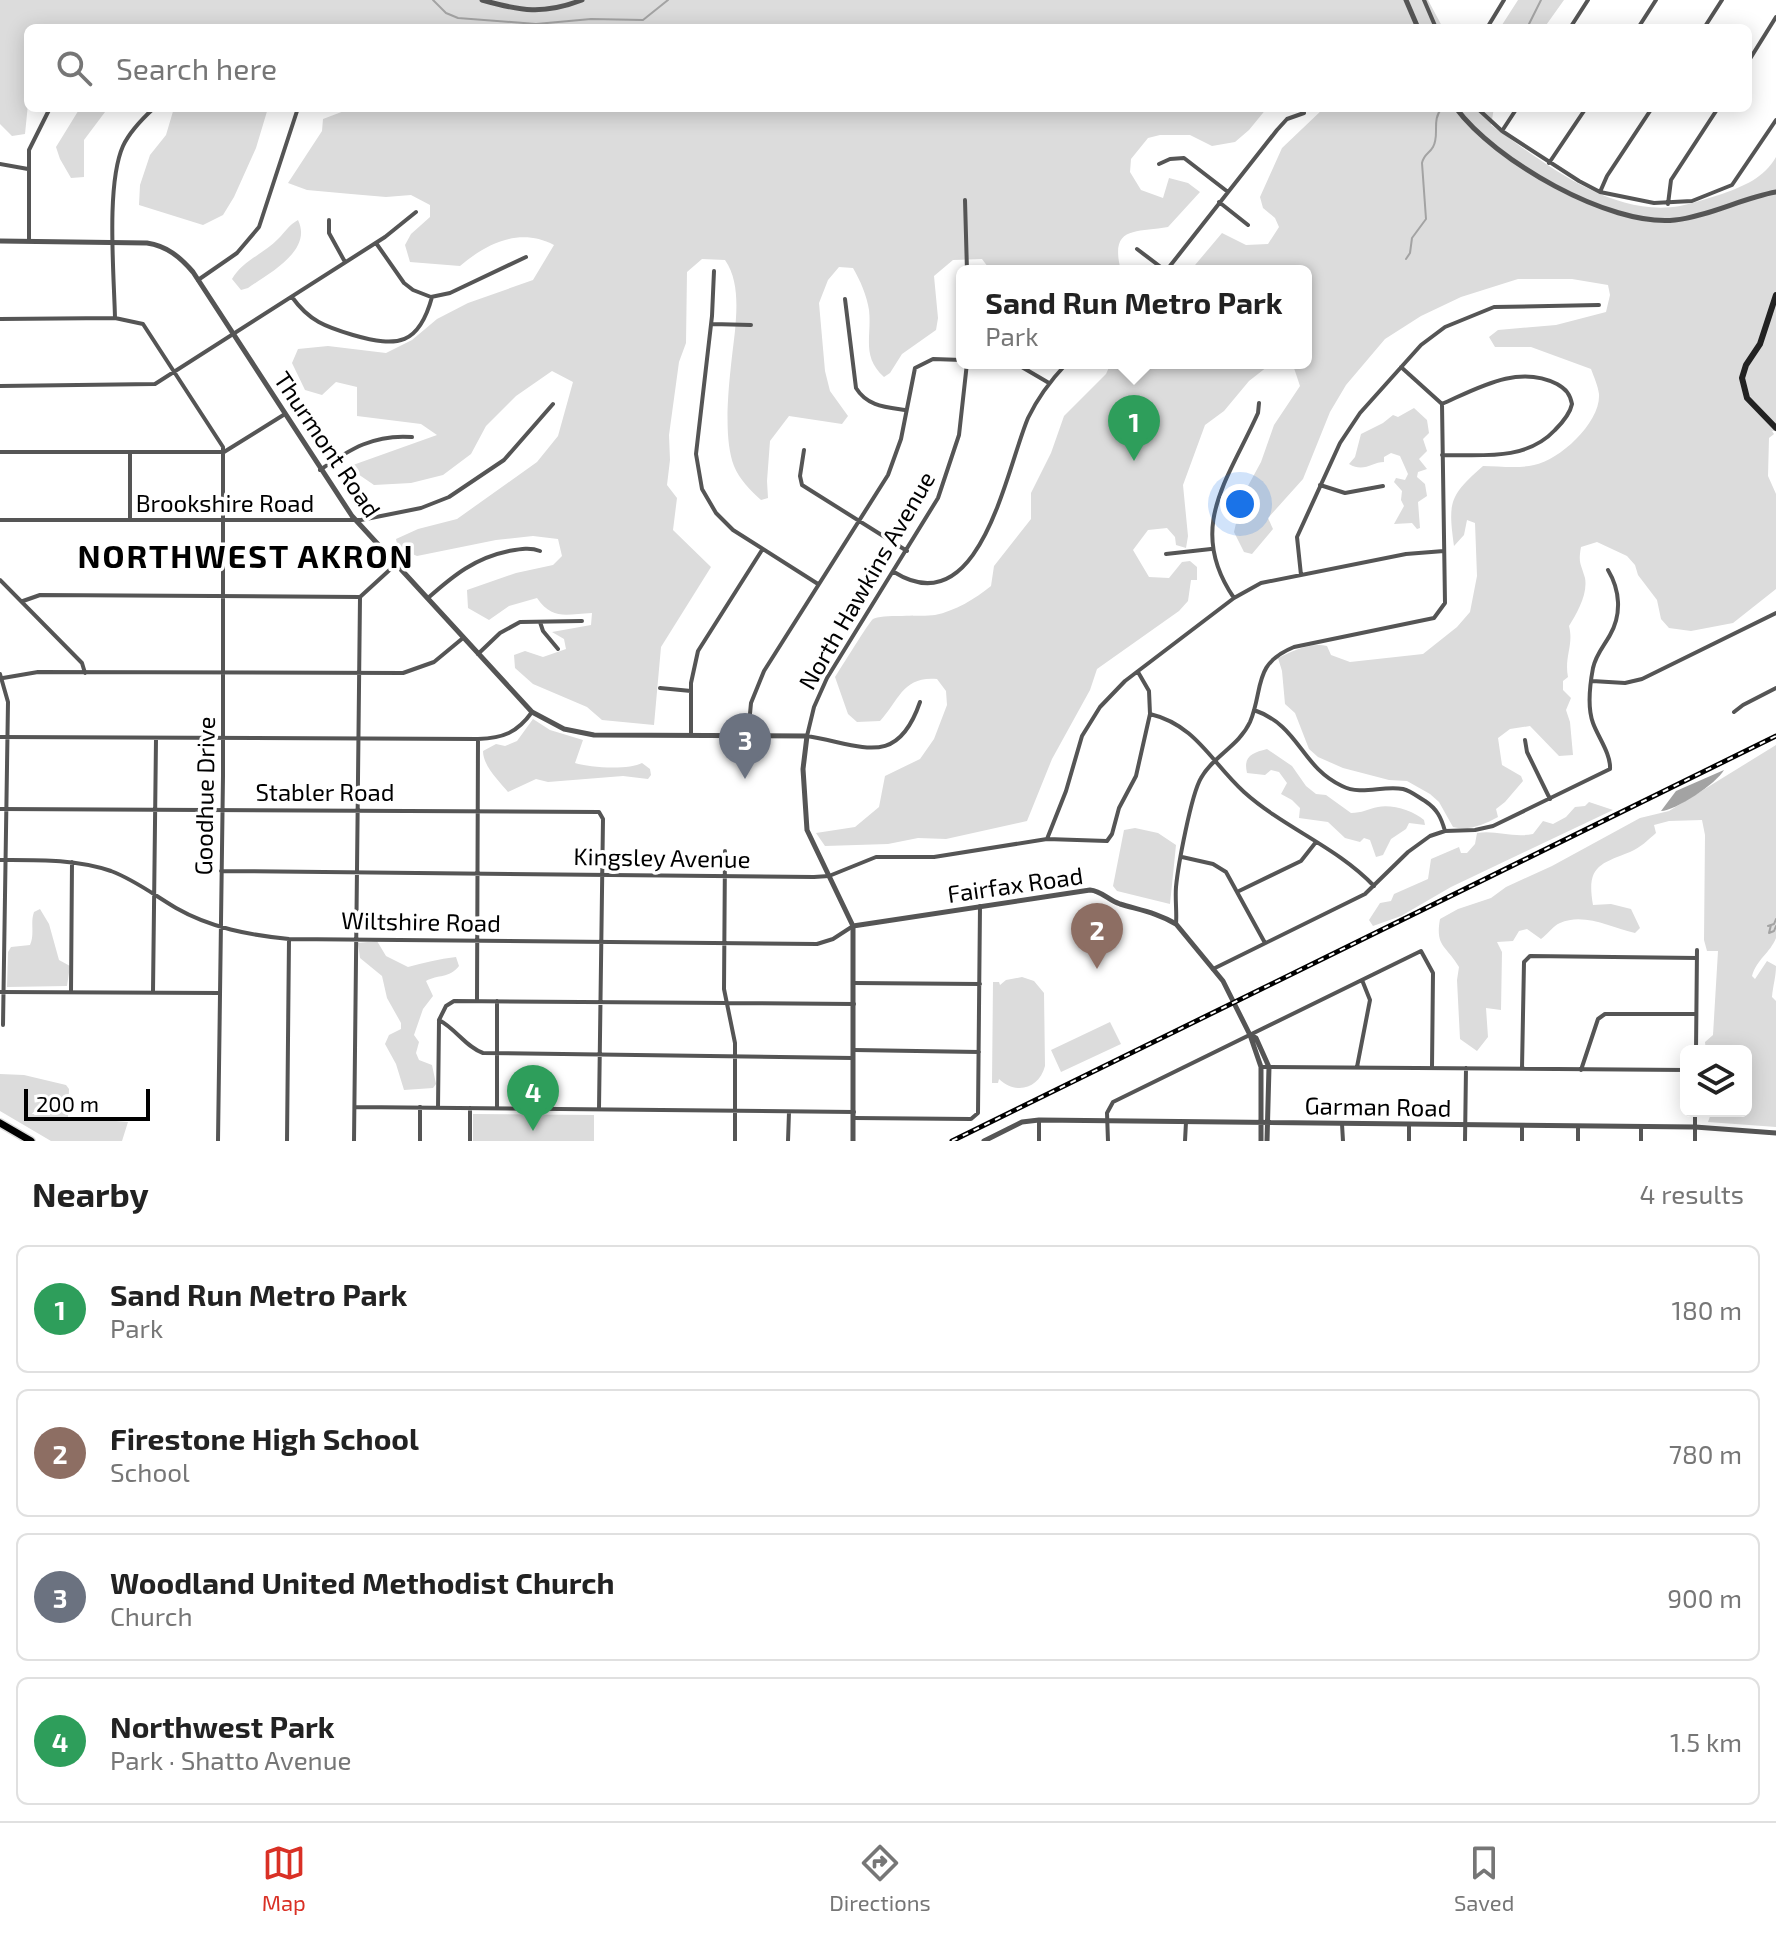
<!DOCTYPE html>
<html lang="en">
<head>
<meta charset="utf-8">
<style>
	:root { --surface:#fff; --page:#f6f6f6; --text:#222; --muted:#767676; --line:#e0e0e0; --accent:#d93025 }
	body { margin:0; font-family:"Exo 2",sans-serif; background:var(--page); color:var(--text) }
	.controls { position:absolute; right:24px; bottom:24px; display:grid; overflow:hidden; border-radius:12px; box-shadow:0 4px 20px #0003 }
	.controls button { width:72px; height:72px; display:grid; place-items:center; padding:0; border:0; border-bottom:2px solid var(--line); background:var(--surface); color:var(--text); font:40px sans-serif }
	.scale { position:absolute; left:24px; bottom:20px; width:126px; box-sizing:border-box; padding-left:8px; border:4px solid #000; border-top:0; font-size:22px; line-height:28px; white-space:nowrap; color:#000; -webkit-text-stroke:6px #fff; paint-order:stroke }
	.you { position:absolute; left:1240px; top:504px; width:28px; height:28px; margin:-20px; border:6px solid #fff; border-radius:50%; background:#1a73e8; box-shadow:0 0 0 12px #1a73e833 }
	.badge { display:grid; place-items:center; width:52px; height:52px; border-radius:50%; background:var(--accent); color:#fff; font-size:26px; font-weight:700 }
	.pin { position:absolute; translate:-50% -66px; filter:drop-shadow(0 2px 4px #0008) }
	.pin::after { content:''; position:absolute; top:42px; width:28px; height:24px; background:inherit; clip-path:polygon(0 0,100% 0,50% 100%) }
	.popup { position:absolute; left:956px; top:265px; width:356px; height:104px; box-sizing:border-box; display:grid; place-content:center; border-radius:12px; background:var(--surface); filter:drop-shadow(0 2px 6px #0005); font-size:26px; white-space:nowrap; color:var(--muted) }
	.popup b { font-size:30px; color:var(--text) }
	.popup::after { content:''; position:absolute; left:50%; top:100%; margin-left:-16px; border:16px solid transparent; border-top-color:var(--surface) }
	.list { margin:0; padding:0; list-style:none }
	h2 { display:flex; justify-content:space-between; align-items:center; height:104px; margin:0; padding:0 32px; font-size:34px }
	h2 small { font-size:26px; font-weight:400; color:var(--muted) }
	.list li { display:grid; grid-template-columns:52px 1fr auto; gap:24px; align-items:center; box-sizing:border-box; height:128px; margin:0 16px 16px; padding:0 16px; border:2px solid var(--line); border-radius:12px }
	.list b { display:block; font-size:30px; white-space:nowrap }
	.list p { margin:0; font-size:26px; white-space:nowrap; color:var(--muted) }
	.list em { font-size:26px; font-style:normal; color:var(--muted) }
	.icon { flex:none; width:44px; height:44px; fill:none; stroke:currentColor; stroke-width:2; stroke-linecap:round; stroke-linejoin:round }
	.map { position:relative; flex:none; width:1776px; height:1141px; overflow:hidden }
	.search { position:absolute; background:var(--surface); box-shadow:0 4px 20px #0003; left:24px; right:24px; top:24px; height:88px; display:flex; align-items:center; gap:20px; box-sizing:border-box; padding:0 28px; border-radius:12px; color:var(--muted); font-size:30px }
	.sheet { height:680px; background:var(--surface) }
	nav { display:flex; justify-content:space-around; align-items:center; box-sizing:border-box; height:112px; border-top:2px solid var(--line); background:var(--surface); font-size:22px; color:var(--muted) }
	nav a { display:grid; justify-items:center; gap:4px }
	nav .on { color:var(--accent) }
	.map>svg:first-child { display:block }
</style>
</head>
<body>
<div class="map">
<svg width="1776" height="1141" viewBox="0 0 1776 1141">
	<rect width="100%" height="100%" fill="#fff"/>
	<path fill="#dcdcdc" d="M0,0H1428L1443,28H28V104L25,134L12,136L0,124Z
		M1518,0H1564L1544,28H1500Z
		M80,108H108L84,140V177L71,178L60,159L56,147Z
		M174,108H268L256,148L234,197L223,215L203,225L139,205L140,185L150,155L166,135Z
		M352,108H1267L1249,130L1235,142L1212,146L1190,135H1160L1148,138L1131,159L1130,172L1141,190L1163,198L1169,178L1188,183L1200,192L1168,227C1136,233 1109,225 1121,271H991L982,259L953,260L934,276L938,318L936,330L902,354L890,373L884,377C861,356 872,337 869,310C867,296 860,280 853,268L839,267L828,280L819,303L825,371L830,391L848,416L842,424L789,416L770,441L767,481L768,498L761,500C751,491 739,479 734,466C721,433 731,367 735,331C737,308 739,280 725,260L702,259L687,272L686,343L679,362L669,435L670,460L667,485L677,498L673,530L711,567L661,647L654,725L602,720L587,707L533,684L515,668L514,655L525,651L543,657L566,649L564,639L552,632L591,625L592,613C567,614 553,621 537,598L509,606L489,620L468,608L467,590L516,573L553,565L562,556L558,539L533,536L496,540L417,556L398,548L396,539L418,529L457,519L537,462L558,436L573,382L552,371L516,396L486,426L471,454L443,475L411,483L374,485L355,472L353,465L437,435L421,424L357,416V387L336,382L322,395L305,390L292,363L298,349L328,346L386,353L412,340L437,319L468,303L533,280L554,245C520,227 487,243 460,266L410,262L405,245L411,234L430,217V205L411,195L386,197L351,194L307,190L288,183L322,131L323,119Z
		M1324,108H1494L1491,125C1543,162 1611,218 1680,206C1694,203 1708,198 1722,194C1744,186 1764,178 1776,157V431H1772L1774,434L1769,438L1768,476L1776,494V589L1733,623L1691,631L1669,628L1661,619L1657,600L1638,575L1635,565L1627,556L1597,542L1581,547C1578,564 1581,563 1585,578C1588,594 1577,613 1569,626C1574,645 1564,657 1568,677L1563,681V690L1571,698L1566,710L1570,722L1573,755L1559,756L1530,726L1510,729L1498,738L1502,765L1521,776L1523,781L1505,802L1496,809L1498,817C1483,825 1469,831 1453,827L1439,802L1430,794L1407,781L1389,780L1343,768L1318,757L1309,749L1295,713L1285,704L1282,671L1278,658C1293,651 1311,642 1327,646L1331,655L1350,662L1423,654L1457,627L1470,612L1477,576L1475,523L1467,520L1464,535L1454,546C1448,502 1449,496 1483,466C1499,466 1517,469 1534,465C1560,460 1601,422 1599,394C1598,386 1594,377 1591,369L1531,347H1495L1489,337L1498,330L1556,325L1606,312L1610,295L1608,285L1572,279H1518L1461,297L1421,316L1385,339L1346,385L1330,412L1303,479L1268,518L1273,529L1252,554L1244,552L1234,532L1242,497L1261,462L1274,425L1300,386L1293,365L1290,363H1306V271H1190L1222,233L1246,245L1268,244L1279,227L1275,218L1263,208L1260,197L1282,148Z
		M298,220C313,251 269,273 248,288L241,290L232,279C243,260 264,254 278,239C285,232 289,225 298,220Z
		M1111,363H1272L1249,381L1224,411L1205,425L1183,485L1188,536L1186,548L1176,545L1175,537L1167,528L1148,530L1133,550L1149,577L1169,578L1182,562L1190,561L1197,567V580H1191L1188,601L1179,611L1097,669L1090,690L1052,759L1027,821L946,839L918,838L888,844L825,846L816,833L855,827L879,807L885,776L920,759L934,739L947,705L946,691L937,679C903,676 900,699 880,721L857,722L848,714L835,677C841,668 869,622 873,619C881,614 921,617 935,615C955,611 975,599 991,586L994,566L1031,519V493L1051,453L1064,416L1106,374Z
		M1414,408L1427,420L1429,433L1423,439L1427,451L1419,459L1427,469L1418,472L1417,477L1425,484L1427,496L1418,502L1420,528L1417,529L1412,523L1394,524L1404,506L1401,500L1402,491L1394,482L1396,478L1405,480L1408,474L1400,456L1391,453L1384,457V462C1372,462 1364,473 1349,464L1355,457L1361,434L1383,423L1393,415L1398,417Z
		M533,719L550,730L583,740L575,763C590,768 630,770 642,763L650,769L651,775L648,779L623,776L548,782L536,779L508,792C499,781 483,766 483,751L496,744L505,746L517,741Z
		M1776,745V938C1770,953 1757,959 1752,976L1755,979L1767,961L1776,966C1776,977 1773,985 1772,997L1776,1001V1127L1708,1122L1712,1111H1746V1051H1706L1705,1042L1713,1035L1718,951H1707L1704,940L1705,835L1702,820L1669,821L1654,825L1656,833C1648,840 1640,848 1630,852C1600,864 1586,866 1593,905L1611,904L1631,909L1640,928L1635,933C1612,928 1584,912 1560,923C1553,926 1548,934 1541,939L1527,929L1519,931L1513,941L1497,942L1502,952L1501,1010L1486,1008L1488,1037L1477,1051L1460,1039L1457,980L1459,967C1446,945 1435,947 1440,919L1458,909L1491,898L1506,887L1552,866L1640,818L1669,811Z
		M1267,749L1292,766L1306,786L1316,794L1326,795L1351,813C1362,813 1368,809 1378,807C1392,804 1414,811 1424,820L1425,825L1409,823L1406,829L1391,839L1383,855L1376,857L1370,840L1364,838L1360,842L1345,838L1328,822L1299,818L1300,808L1292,800L1281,794L1287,783L1279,772L1271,770L1265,775L1247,773C1243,756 1252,753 1267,749Z
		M1589,802L1613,810L1451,887L1401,916L1373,926L1369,920L1380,903L1391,901L1394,894L1428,879L1431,859L1459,847L1461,853H1467L1475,844L1477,833C1496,830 1513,838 1533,834L1543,821L1553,824L1566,817L1575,807L1585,806Z
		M1135,828L1158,833L1176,845L1170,904L1117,891L1113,886L1124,830Z
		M40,909L49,924L59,960L70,966L67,986L7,987L8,952L11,947L30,945C35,934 30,923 34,912Z
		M377,941L386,956L408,967C423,963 439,959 456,957L459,966C449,979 438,974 426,981L433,996L423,1009L414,1035L419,1042L416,1053L419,1060L432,1065L436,1084L433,1088L404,1090L396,1064L385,1044L389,1035L401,1029V1023L387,998L382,976L360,958L358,943Z
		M1022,977L1034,981L1044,993L1045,1066C1039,1089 1016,1095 999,1079L998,1083H992L993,982H999L1000,985L1006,980Z
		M1110,1022L1121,1044L1061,1072L1051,1050Z
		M0,1074L24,1075L66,1085L69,1089L68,1117L128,1122L122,1141H51L0,1111Z
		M473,1114L594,1115V1141H473Z"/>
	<path fill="#a3a3a3" d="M1724,770C1717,783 1675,811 1661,811L1676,791Z"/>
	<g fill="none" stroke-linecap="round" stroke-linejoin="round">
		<path stroke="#a3a3a3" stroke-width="2" d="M433,0L446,13L458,18L536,24L591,19L643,20L668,0
			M1527,28L1541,0
			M1406,259L1410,253L1412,238L1426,219L1422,163C1424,154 1429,154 1433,147C1440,135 1431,120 1442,108
			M1771,925L1769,933L1774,931L1776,926
			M1768,926L1774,924L1776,919"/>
		<g stroke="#dbdbdb" stroke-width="10">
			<path id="primary" d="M0,1123L31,1141"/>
		</g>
		<path stroke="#555" stroke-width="4" d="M1424,0L1436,28
			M1487,28L1504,0
			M1570,28L1588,0
			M1638,28L1656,0
			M1704,28L1722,0
			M1748,62L1776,17
			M1477,108L1502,131L1579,181L1600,192L1654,203L1692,201L1732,185L1776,120
			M1502,131L1517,108
			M1549,163L1586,108
			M0,164L28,169
			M1159,164L1170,159L1184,158L1228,192
			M1600,192L1607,176L1652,108
			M965,200L967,271
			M1219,202L1248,225
			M1668,204L1671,180L1718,108
			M329,220V233L345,262
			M29,241V150L50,108
			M376,243L404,283L413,290L431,297L450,293L526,257
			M1137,249L1166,271
			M714,271L712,316L696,454L702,489L716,513L733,530L818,584
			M1166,271L1277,130L1287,119L1304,113
			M198,280L237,253L259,227L298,108
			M292,297C309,321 326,327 353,335C398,348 419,345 432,297
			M845,299L856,388C867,406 885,407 905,410
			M115,318C114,274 106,184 123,146C130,131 142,119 154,108
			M0,319L115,318L143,324L223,447V776L218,1141
			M712,324L751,325
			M1015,363L1049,383
			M0,386L155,384L385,237L416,212
			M1442,404C1478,388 1518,364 1557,384C1566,389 1570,394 1572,404C1570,414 1563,422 1555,430C1526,461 1482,455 1442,455
			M804,450L800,476L802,485L907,551
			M0,452H224L285,414
			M130,453V520
			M320,470C350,449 374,434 412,437
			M1320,485L1345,493L1383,486
			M0,520H361L421,508L449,497L504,460L553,404
			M1166,554L1211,549
			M894,572C980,626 1006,470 1028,418C1038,397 1051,380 1067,363
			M1301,575L1297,537L1340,443L1360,413L1421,345L1445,327L1494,307L1599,305
			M0,580L82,663L85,673
			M428,598C454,575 475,558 509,551C520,549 530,547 540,551
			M1234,598C1186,528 1228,480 1258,413L1259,403
			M23,601L40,595L360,597
			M540,622L543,631L558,649
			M478,654L500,633L520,622L582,621
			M0,674L8,702L3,1025
			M3,678L38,672L403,673L434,662L463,638
			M1592,681L1625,683L1642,679L1776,613
			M660,688L691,691
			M920,702C897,769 862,745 807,736L814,707L827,678L938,498L959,435L967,363
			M1254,710C1300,726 1300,766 1342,786C1362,796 1382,785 1403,789C1411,791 1418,797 1425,801C1437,809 1441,817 1445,831
			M1734,712L1743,705L1776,688
			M1150,714C1196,725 1211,762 1244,792C1284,828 1337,847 1374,886
			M691,735V683L698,651L762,550
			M748,735L751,703L764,671L888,475L901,439L915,368L933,359L962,360
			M0,737L478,739C503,738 517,733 532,712
			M1525,740L1527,752L1550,799
			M0,809L599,812L603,819L599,1109
			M1047,839L1066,791L1082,736L1100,707L1125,681L1234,598L1261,583L1406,554L1444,551
			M725,851L724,989L735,1043V1141
			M1182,857L1213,864L1226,872L1265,943
			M0,860C38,860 75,859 111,871C135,880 154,895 176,908C211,928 249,935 289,939L817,944L833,939L853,926
			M221,871L814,877L829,876L876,857H934L1047,839L1107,841L1112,834L1119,808L1136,776L1150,714L1149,691L1138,672
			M1239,891L1301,861L1316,842
			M1176,924C1177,912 1175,900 1176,887C1178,866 1191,795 1201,778C1213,756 1239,746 1250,722C1264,689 1252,664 1294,647L1434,618L1445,603L1442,404L1401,367
			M1213,969L1365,894L1408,852L1430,836L1445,831L1475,830L1493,826L1610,769C1611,754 1598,737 1593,723C1587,707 1590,684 1593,668C1596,654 1604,646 1610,635C1622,614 1620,590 1608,570
			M854,983L980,984
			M0,992L220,993
			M71,992L72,862
			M153,992L156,739
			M477,1000L478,739
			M439,1020C456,1029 466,1047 483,1053L853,1058
			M854,1050L979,1052
			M1696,1051L1697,950
			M1261,1067L1686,1070
			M1357,1067L1370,1000L1362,980
			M1522,1068L1524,962L1530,956L1697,958
			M1581,1070L1598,1019L1605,1014H1696
			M355,1107L854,1112
			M420,1107V1141
			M438,1108L439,1020L446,1006L454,1001L854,1004
			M470,1108V1141
			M497,1108V1001
			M854,1118L971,1119L978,1113L980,906
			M1039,1120V1141
			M1342,1124L1343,1141
			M1409,1124V1141
			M287,1141L289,939
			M354,1141L360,597L395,565
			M788,1141L789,1112
			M1108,1141L1107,1113L1113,1102L1421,951L1433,973L1432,1067
			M1185,1141L1186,1122
			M1465,1141L1466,1068
			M1522,1141V1126
			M1578,1141V1127
			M1641,1141V1127
			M1695,1141V1111"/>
		<path stroke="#555" stroke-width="5" d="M482,0C521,11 543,15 582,0
			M1406,0L1418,28
			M1456,108C1494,160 1609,227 1675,220C1710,216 1742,198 1776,192
			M0,241L147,243C167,246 180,257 193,272L352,516L532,712L564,729L594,735L807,736L803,769L807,830L853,926V1141
			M853,926L1090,890C1102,891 1108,900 1120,904C1140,910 1158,913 1176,924L1223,981L1250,1035L1261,1067V1141
			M1250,1035L1256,1038L1269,1067L1267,1141
			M984,1141L1022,1122L1039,1120L1695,1127L1776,1133"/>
		<path stroke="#222" stroke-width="6" d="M1776,295L1760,344L1746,365L1742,378L1747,398L1776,428"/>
		<use href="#primary" stroke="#000" stroke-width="7"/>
		<g stroke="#000" stroke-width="5">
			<path id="rail" d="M952,1141L1776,736"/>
		</g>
		<use href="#rail" stroke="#fff" stroke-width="2" stroke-dasharray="6" stroke-linecap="butt"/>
	</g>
	<g text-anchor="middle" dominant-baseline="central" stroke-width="7" stroke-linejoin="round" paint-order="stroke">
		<g font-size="24" fill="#000" stroke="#fff">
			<text transform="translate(328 444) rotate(56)">Thurmont Road</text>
			<text x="225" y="502">Brookshire Road</text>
			<text transform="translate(866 580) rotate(-60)">North Hawkins Avenue</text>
			<text x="325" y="791">Stabler Road</text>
			<text transform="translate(204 796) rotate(-89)">Goodhue Drive</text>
			<text transform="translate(662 857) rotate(1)">Kingsley Avenue</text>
			<text transform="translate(1015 884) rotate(-8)">Fairfax Road</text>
			<text transform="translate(421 921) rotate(1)">Wiltshire Road</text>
			<text transform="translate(1378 1106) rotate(1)">Garman Road</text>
		</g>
		<g font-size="32" font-weight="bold" letter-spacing="2" fill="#000" stroke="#fff">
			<text x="246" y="555">NORTHWEST AKRON</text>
		</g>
	</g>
</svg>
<div class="controls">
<button><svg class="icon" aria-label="layers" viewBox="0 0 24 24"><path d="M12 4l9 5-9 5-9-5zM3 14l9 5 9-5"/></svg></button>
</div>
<div class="scale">200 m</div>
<div class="you"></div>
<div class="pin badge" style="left:1134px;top:461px;background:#2e9e5b">1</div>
<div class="popup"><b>Sand Run Metro Park</b>Park</div>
<div class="pin badge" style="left:1097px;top:969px;background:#8d6e63">2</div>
<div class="pin badge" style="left:745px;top:779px;background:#6b7280">3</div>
<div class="pin badge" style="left:533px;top:1131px;background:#2e9e5b">4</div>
<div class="search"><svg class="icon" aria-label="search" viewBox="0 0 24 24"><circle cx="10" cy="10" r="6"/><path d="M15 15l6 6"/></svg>Search here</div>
</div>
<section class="sheet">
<h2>Nearby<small>4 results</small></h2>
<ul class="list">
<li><span class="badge" style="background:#2e9e5b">1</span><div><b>Sand Run Metro Park</b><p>Park</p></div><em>180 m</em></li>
<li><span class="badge" style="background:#8d6e63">2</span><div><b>Firestone High School</b><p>School</p></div><em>780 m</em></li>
<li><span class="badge" style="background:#6b7280">3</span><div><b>Woodland United Methodist Church</b><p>Church</p></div><em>900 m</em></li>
<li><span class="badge" style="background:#2e9e5b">4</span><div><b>Northwest Park</b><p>Park · Shatto Avenue</p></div><em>1.5 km</em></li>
</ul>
</section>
<nav>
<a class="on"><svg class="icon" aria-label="map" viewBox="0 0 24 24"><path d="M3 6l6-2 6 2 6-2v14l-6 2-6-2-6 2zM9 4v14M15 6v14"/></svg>Map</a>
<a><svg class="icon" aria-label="directions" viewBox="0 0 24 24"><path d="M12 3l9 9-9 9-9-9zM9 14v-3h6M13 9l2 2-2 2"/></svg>Directions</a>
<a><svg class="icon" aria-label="saved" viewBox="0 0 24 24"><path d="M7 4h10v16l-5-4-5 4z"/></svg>Saved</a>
</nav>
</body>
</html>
